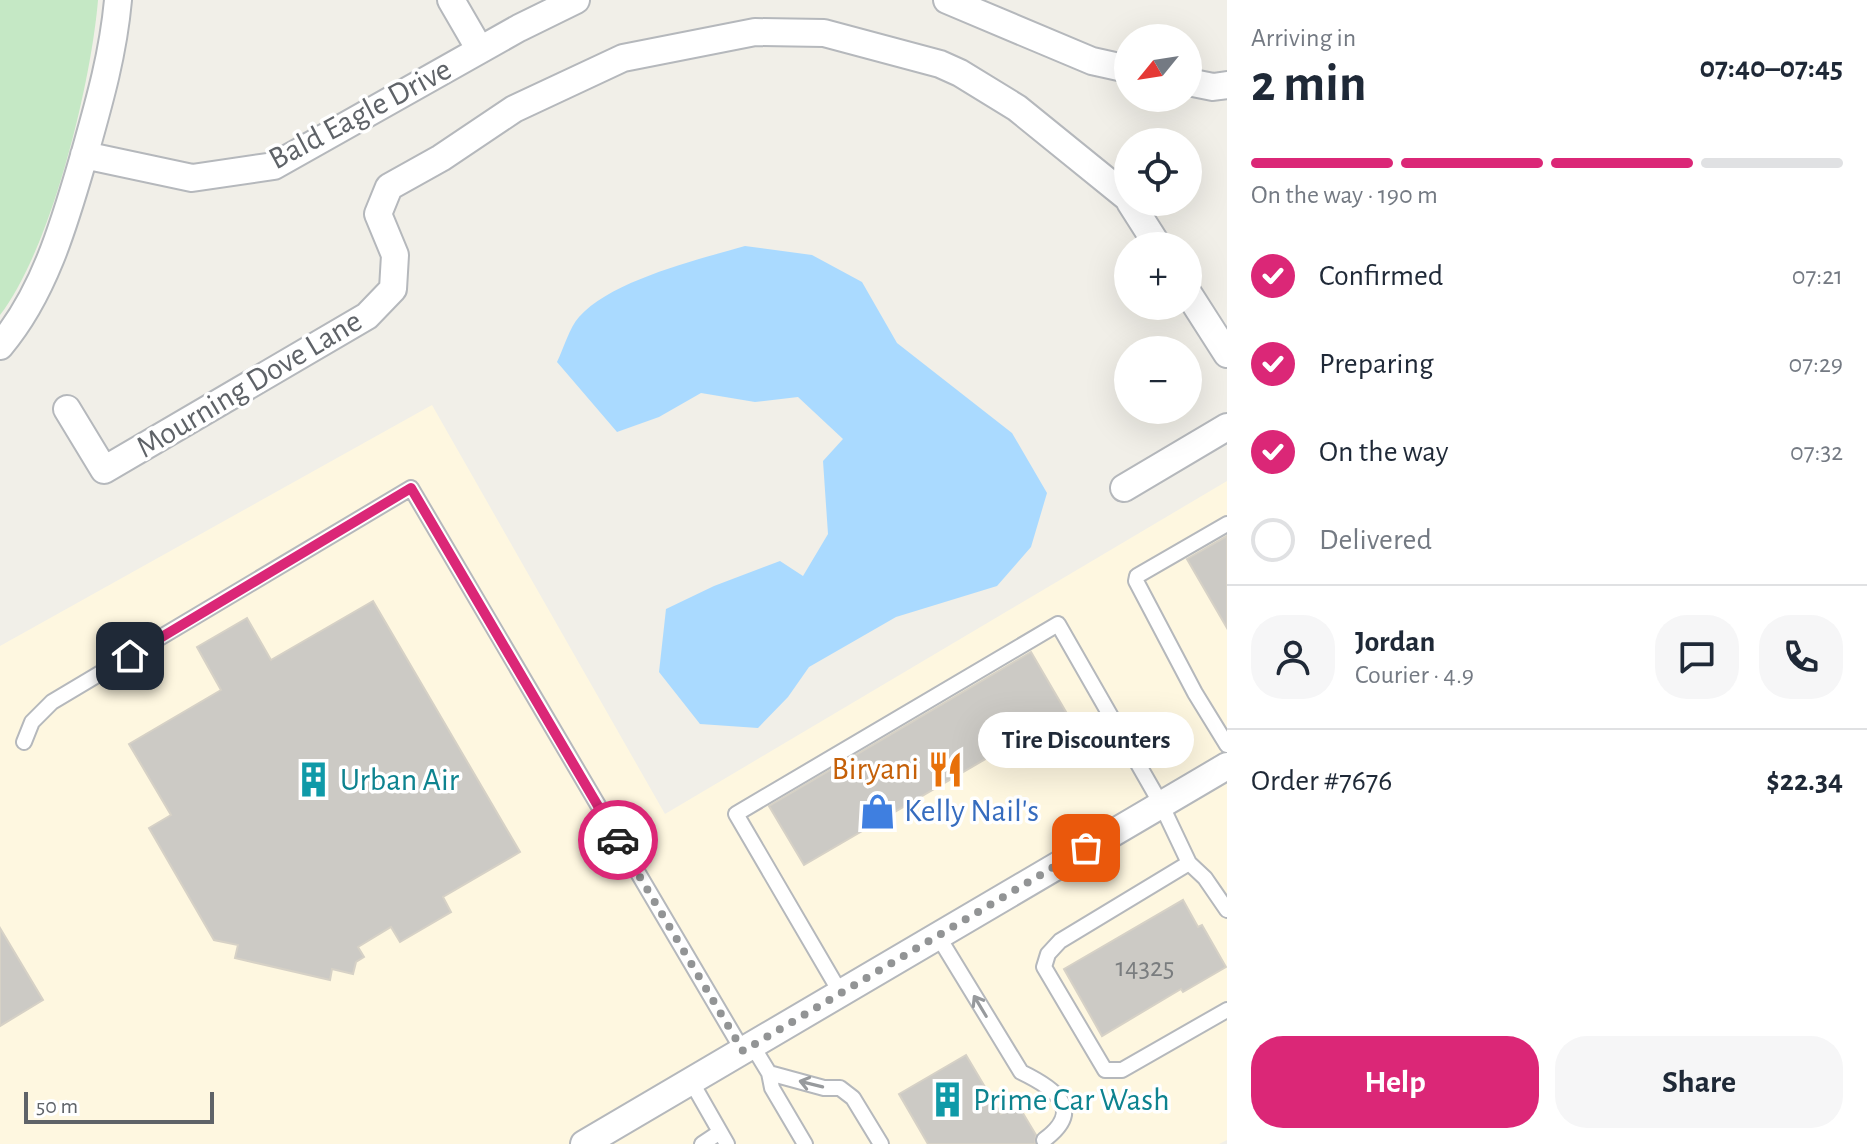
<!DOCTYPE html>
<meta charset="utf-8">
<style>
:root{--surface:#fff;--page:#f6f6f7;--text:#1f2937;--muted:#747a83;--line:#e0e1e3;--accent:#db2777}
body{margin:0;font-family:"Alegreya Sans",sans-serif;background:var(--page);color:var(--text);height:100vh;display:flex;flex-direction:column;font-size:30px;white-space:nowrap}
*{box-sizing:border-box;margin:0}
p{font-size:26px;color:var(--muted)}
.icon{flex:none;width:44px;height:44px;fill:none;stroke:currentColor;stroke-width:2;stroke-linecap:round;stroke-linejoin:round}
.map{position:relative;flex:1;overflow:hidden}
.panel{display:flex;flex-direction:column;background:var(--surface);width:640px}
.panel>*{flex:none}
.needle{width:52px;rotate:240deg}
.tools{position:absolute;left:1114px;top:24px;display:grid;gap:16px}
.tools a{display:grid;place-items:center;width:88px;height:88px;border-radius:50%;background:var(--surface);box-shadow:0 8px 32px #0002;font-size:40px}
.scale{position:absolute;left:24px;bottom:20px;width:190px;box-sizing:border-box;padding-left:8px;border:4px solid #5f6368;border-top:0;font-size:22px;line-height:28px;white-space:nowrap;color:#5f6368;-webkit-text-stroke:6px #fff;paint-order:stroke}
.pin{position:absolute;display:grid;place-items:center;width:68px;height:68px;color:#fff;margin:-34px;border-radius:16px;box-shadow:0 4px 12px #0006}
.courier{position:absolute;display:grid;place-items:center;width:80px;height:80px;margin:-40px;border:6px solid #db2777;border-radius:50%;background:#fff;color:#222;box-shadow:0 2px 10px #0007}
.bubble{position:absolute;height:56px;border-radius:28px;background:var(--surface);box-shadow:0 8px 32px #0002;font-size:26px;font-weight:600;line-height:56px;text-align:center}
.headline em{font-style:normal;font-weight:600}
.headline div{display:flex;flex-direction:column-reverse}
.headline{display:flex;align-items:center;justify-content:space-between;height:136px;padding:0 24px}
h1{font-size:52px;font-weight:600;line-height:60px}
.bar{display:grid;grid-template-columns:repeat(4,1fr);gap:12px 8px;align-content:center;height:96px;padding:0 24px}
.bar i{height:10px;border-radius:6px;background:var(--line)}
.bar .current{background:var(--accent)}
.bar p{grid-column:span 4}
.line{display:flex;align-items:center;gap:20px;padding:0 24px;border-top:2px solid var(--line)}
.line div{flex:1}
.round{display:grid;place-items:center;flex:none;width:84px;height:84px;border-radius:32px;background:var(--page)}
ol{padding:0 24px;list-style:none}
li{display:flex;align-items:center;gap:24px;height:88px}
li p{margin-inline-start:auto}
li .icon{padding:8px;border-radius:50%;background:var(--accent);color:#fff;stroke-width:4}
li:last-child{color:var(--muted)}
li i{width:44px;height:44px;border:4px solid var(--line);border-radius:50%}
.action{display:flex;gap:16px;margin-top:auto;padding:16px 24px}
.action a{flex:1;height:92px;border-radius:32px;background:var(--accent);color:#fff;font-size:32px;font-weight:600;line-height:92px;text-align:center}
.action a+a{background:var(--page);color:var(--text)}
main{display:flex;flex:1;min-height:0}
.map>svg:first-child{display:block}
.commercial{fill:#fef7e0}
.green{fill:#c5e8c5}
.water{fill:#aadaff}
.building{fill:#cccac5;stroke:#d6d1c6;stroke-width:2}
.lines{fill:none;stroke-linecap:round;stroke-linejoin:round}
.lane-casing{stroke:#b5b8bc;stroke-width:18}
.street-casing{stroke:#b5b8bc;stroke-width:30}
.lane{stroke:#fff;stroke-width:14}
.street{stroke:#fff;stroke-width:26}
.oneway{stroke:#979a9d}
.done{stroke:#929495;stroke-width:8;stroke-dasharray:0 14.4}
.route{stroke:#db2777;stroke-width:10}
.labels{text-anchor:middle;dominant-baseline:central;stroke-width:7;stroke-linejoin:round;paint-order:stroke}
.number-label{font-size:28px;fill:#7a7d7f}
.street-label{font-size:32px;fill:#5f6368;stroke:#fff}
.food-label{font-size:32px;fill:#c56008;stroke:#fff;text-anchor:end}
.culture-label{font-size:32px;fill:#0d838f;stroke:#fff;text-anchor:start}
.shop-label{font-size:32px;fill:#366cbe;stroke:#fff;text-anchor:start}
</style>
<main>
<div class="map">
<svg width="1227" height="1144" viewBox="0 0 1227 1144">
<rect width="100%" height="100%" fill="#f1efe8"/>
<path class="commercial" d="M432,405L665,814L1227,481V1140L1219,1144H0V646Z"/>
<path class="green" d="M0,0H98C91,84 51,249 0,315Z"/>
<path class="water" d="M745,246L812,255L862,282L897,343L1012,433L1047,493L1031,547L997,586L896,617L809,667L788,697L758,728L700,724L659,672L666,609L714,586L780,561L803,576L828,534L823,461L843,439L798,397L755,402L701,393L659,417L617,432L557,362C564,348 569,328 579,317C612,280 697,260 745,246Z"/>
<path class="building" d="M1227,536V628L1187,559Z
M373,601L520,852L443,897L451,912L400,942L391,927L358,947L364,957L356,962L353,974L332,969L330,980L235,958L238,945L214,940L149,828L171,815L129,744L221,690L197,647L247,618L271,660Z
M1031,652L1066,712L804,865L769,806Z
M1183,900L1198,927L1202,925L1226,967L1183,992L1181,989L1102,1036L1064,969Z
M0,928L43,1000L0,1026Z
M966,1055L1001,1114L1018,1105L1036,1135L1035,1144H928L899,1094Z"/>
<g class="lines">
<defs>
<path id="lane" d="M1227,524L1137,576L1136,581L1195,693L1227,745
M24,742L32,722L52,702L411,488L743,1051
M1189,863L1060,941L1048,954L1044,967L1105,1070H1122L1227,1010
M938,936L1021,1072C1054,1088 1086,1109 1044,1140
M840,992L736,814L1058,624L1161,804L1189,863L1205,878L1227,910
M752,1045L769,1073L772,1088L805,1144
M769,1073L824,1088H840L853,1098L881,1144
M691,1081L727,1144
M702,1144L720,1132"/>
<path id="street" d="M451,0L480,50
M947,0L1092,61L1128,69
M1188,82L1213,87L1227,85
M84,155L192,178L274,166L519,28L576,0
M1130,202L1158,246
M1188,293L1227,354
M0,346C45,293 65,221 84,156C99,103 113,55 118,0
M67,409L104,470L367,316L393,289L395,255L378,214L389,187L441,158L514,109L623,58L755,32L824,33L940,64L960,73L1017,108L1128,198
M1124,488L1227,427
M584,1144L1227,766"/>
</defs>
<use href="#lane" class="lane-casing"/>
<use href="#street" class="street-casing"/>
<use href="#lane" class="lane"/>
<use href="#street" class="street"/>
</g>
<defs><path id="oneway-shaft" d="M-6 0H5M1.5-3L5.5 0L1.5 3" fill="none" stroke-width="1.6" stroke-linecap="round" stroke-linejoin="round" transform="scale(2)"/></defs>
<g class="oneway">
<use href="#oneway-shaft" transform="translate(980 1006) rotate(-121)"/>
<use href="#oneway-shaft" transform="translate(811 1084) rotate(-166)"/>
</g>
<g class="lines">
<path class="done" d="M618,840L743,1051L1086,848"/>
<path class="route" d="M130,656L411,488L618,840"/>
</g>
<defs>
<symbol id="restaurant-bare" viewBox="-9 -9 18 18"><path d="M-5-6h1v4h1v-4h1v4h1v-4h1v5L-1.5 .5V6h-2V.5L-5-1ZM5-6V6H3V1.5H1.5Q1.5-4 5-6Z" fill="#e8710a" stroke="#fff" stroke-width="2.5" paint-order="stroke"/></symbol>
<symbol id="building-bare" viewBox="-9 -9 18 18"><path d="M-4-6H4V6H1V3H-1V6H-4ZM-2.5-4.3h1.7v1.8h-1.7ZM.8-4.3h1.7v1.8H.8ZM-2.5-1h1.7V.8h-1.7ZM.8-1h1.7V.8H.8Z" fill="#0f9aa8" stroke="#fff" stroke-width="2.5" paint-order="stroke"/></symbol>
<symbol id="shop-bare" viewBox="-9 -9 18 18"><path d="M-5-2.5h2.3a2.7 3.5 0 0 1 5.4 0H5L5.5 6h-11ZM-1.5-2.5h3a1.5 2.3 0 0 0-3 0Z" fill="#3f7fe0" stroke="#fff" stroke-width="2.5" paint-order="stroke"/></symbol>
</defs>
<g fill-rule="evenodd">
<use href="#restaurant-bare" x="920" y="744" width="51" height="51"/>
<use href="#building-bare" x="288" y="754" width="51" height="51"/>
<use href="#shop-bare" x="852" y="786" width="51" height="51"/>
<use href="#building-bare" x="922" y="1074" width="51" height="51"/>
</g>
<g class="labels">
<g class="number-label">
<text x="1145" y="968">14325</text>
</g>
<g class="street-label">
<text transform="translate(360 114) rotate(-28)">Bald Eagle Drive</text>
<text transform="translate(249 384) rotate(-31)">Mourning Dove Lane</text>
</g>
<g class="food-label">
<text x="919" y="769">Biryani</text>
</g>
<g class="culture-label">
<text x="340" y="780">Urban Air</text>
<text x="973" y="1100">Prime Car Wash</text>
</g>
<g class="shop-label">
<text x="904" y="811">Kelly Nail's</text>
</g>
</g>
</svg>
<div class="tools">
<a><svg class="needle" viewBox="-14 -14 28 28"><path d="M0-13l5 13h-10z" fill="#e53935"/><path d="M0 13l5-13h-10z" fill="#747a83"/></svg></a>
<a><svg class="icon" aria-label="locate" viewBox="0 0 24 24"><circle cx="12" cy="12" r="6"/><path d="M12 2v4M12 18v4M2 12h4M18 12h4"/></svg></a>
<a>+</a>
<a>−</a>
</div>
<div class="scale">50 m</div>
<div class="pin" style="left:1086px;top:848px;background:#ea580c"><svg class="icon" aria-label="bag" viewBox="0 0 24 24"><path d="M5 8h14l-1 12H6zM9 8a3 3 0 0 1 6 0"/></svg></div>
<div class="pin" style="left:130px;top:656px;background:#1f2937"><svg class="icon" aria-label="home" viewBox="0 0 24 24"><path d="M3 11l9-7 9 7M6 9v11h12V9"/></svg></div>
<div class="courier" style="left:618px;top:840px"><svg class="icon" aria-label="car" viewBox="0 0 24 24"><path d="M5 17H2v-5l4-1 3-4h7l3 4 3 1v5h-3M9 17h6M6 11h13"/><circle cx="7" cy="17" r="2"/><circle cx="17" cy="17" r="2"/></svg></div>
<div class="bubble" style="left:978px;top:712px;width:216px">Tire Discounters</div>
</div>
<section class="panel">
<div class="headline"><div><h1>2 min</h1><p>Arriving in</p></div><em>07:40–07:45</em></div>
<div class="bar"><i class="current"></i><i class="current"></i><i class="current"></i><i></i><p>On the way · 190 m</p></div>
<ol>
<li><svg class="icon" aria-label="check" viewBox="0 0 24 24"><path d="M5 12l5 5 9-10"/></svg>Confirmed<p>07:21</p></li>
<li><svg class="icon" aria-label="check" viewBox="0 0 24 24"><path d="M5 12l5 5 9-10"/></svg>Preparing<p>07:29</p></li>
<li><svg class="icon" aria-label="check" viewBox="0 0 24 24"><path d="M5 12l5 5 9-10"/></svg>On the way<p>07:32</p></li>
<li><i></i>Delivered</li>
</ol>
<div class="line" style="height:144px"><a class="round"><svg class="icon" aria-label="person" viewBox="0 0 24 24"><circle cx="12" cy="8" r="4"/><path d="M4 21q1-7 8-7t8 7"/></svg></a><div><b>Jordan</b><p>Courier · 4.9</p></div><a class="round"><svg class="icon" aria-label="chat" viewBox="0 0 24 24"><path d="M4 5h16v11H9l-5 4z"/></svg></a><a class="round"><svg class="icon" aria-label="phone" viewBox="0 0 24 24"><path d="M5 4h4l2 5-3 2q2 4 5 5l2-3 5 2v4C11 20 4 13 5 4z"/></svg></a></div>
<div class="line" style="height:104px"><div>Order #7676</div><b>$22.34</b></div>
<div class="action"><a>Help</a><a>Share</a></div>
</section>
</main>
